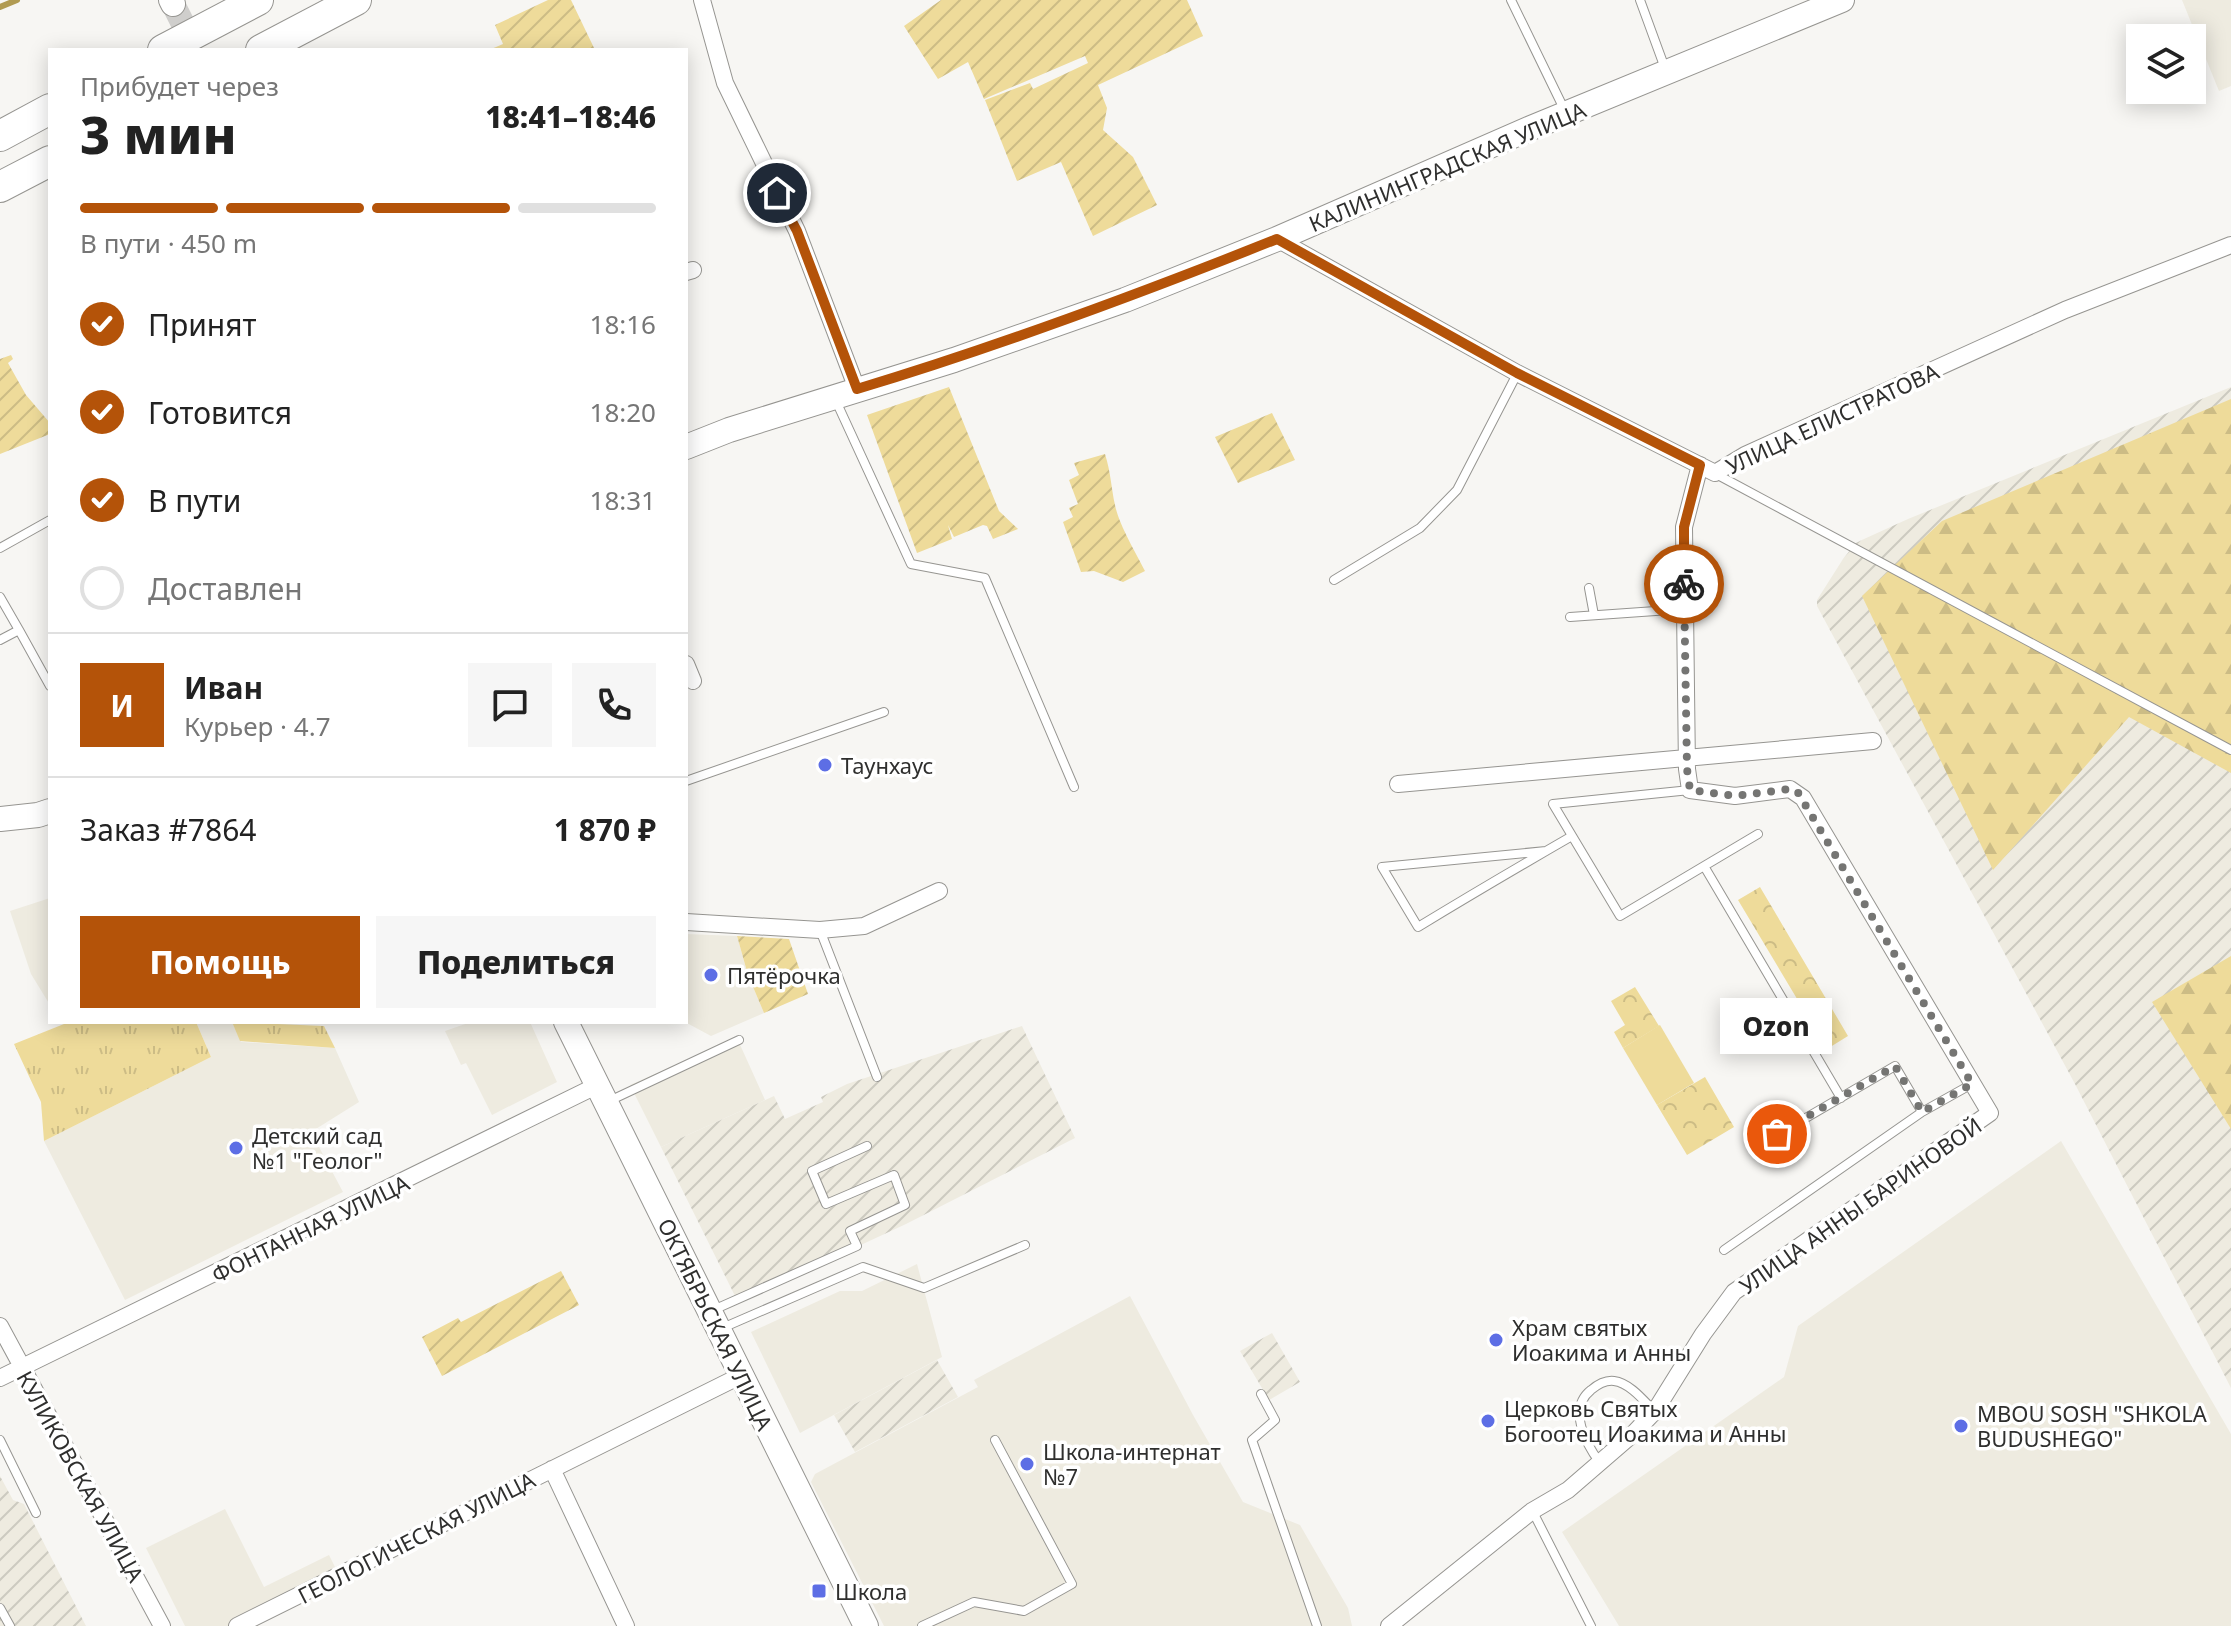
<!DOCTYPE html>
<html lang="ru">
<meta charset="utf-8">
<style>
:root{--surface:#fff;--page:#f6f6f6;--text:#222;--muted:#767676;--line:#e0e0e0;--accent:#b45309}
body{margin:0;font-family:"Noto Sans",sans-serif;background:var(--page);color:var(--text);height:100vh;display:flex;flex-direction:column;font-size:30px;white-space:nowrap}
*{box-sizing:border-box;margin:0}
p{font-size:26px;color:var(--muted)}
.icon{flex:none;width:44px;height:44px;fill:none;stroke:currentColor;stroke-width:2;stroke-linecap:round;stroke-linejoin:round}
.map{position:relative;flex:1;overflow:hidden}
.details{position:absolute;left:48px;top:48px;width:640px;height:976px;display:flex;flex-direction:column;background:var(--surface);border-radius:0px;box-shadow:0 4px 20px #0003}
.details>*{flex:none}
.tools{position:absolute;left:2126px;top:24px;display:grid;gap:16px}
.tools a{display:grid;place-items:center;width:80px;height:80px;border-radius:0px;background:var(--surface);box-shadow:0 4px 20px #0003;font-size:40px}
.pin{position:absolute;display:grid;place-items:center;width:68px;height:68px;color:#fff;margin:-34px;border:4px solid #fff;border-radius:50%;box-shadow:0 2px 8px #0007}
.courier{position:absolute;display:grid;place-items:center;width:80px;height:80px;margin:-40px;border:6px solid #b45309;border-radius:50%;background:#fff;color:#222;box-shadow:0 2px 10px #0007}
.bubble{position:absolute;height:56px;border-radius:0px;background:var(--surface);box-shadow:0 4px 20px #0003;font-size:26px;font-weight:800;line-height:56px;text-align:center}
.overview em{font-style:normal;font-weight:800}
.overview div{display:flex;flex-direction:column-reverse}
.overview{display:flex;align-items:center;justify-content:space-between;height:136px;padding:0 32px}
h1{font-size:52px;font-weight:800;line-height:60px}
.bar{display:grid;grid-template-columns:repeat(4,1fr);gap:12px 8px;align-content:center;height:96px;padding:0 32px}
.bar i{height:10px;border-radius:6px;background:var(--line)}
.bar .selected{background:var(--accent)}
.bar p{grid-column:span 4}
.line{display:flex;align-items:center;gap:20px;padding:0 32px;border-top:2px solid var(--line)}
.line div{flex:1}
.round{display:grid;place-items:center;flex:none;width:84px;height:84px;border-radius:0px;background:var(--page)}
ol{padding:0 32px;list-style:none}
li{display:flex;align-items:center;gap:24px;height:88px}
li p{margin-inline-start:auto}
li .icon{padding:8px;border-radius:50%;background:var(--accent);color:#fff;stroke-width:4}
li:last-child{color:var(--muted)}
li i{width:44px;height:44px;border:4px solid var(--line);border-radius:50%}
.cta{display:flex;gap:16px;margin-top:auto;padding:16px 32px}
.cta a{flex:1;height:92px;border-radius:0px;background:var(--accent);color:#fff;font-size:32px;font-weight:800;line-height:92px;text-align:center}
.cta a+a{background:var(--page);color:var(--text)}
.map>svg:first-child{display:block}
.built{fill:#eeebe0}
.industrial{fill:url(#industrial-furrows)}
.grass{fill:url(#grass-tufts)}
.forest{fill:url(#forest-firs)}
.park{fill:url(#park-crowns)}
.garden{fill:url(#garden-furrows)}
.pitch{fill:#eedb9a}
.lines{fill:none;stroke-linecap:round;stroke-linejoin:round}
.stream{stroke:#b19b52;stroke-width:6}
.secondary-tunnel{stroke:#cfcecc;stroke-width:24;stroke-dasharray:24 12;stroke-linecap:butt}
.lane-casing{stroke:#969591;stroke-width:10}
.street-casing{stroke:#969591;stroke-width:18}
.secondary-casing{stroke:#969591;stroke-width:26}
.highway-casing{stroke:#969591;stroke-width:32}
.lane{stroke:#fff;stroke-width:8}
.street{stroke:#fff;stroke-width:16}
.secondary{stroke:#fff;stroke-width:24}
.highway{stroke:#fff;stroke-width:30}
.done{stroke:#757573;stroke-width:8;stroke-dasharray:0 14.4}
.route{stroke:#b45309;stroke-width:10}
.poi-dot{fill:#5d6ee5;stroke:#fff;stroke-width:3}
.labels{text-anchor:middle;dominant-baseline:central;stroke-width:7;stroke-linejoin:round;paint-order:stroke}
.street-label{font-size:22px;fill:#2f2f2e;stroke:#fff}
.poi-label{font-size:22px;fill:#2f2f2e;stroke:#fff;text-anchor:start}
</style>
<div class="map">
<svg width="2231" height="1626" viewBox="0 0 2231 1626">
<defs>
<pattern id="industrial-furrows" width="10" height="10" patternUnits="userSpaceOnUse" patternTransform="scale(2)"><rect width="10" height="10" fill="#eeebe0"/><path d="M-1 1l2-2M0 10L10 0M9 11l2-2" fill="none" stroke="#cccac0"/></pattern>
<pattern id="grass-tufts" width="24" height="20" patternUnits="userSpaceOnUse" patternTransform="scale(2)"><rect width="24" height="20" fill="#eedb9a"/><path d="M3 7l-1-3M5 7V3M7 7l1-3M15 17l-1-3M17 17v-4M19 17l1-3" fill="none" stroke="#ccbc85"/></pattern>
<pattern id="forest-firs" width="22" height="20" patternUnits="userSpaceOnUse" patternTransform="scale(2)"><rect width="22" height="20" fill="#eedb9a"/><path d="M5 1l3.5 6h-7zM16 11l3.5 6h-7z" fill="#ccbc85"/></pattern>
<pattern id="park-crowns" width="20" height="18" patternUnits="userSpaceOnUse" patternTransform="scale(2)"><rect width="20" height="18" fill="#eedb9a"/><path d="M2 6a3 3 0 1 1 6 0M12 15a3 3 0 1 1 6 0" fill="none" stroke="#ccbc85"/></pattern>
<pattern id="garden-furrows" width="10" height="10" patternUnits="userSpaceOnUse" patternTransform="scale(2)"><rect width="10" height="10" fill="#eedb9a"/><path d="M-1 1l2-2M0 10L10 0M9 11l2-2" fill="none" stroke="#ccbc85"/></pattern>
</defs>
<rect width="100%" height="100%" fill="#f7f6f3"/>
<path class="built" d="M2182,0H2231V86L2219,91Z
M50,898V1005L31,974L10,911Z
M686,934L737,936L748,975L764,1013L711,1036L685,1022Z
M196,1022H232L241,1042L335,1048L359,1102L311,1132L343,1192L125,1300L44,1141L211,1057Z
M471,1022H530L557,1082L492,1115L466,1063L461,1065L445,1031Z
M737,1038L765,1100L661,1147L630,1085Z
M2061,1141L2231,1434V1626H1619L1562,1532L1784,1377L1798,1326Z
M917,1264L942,1357L800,1433L751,1332L840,1291H862Z
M1130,1296L1193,1415L1243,1502L1300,1525L1348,1608L1352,1626H884L811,1482L815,1474L978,1387L974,1380Z
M225,1509L264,1587L329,1555L338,1573L229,1626H185L146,1548Z"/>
<path class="industrial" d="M2231,387V1388L2075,1084L1817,606V600L1843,559L1856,543L1864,539L1908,519Z
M1022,1026L1075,1138L906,1224L738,1302L661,1147L774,1096L785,1119L823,1102L821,1097L847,1084Z
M1272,1333L1300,1382L1269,1400L1240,1351Z
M937,1360L958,1397L855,1452L834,1415Z
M0,1476L13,1500L24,1504L86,1626H0Z"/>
<path class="grass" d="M69,1022H196L211,1057L44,1141L41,1102L14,1044Z
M232,1022L324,1026L335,1048L240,1041Z"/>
<path class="forest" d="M2231,399V773L2129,717L1993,870L1862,596L1942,521Z
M2231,956V1129L2152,1002Z"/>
<path class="park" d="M1760,887L1848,1036L1827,1049L1738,900Z
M1635,987L1659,1026L1623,1048L1614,1032L1625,1025L1611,1001Z
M1705,1077L1734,1127L1687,1155L1657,1105Z"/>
<path class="garden" d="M548,0H571L595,50H489L503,44L495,25Z
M941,0H1187L1203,36L1098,85L1107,108L1103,130L1133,157L1157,205L1093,236L1061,162L1017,181L985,100L1030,83L1033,89L1088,63L1085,56L984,99L968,62L938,79L904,26Z
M11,355L13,359L8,363L26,395L50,423V434L0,454V359Z
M949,387L999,511L1018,529L993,539L987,526L983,525L954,537L948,525L952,539L917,553L867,415Z
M1272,413L1295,460L1238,483L1215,437Z
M1105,454C1111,473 1111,487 1115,505C1119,525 1136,553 1145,571L1123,582L1094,571L1081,572L1063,522L1073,517L1069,508L1078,504L1069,480L1079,475L1074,463Z
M737,936L789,939L808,994L764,1013L748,975Z
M561,1271L579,1305L442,1376L422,1337L458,1318L461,1322Z"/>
<path class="pitch" d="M1660,1025L1694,1083L1657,1105L1623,1048Z"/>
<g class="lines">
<path class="stream" d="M0,7L17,0"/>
<path class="secondary-tunnel" d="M173,4L196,50"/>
<defs>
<path id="lane" d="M1511,0L1565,111
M1640,0L1666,71
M836,401L911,564L985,578L1074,787
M1716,474L2231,750
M0,548L50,520
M1334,580L1420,528L1457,490L1517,374
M1589,588L1594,615
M0,597L19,630L0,640
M1570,617L1684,609
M19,630L50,686
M686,781L884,712
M1690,790L1553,804L1620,916L1758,834
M1546,851L1382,867L1418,927C1469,896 1520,866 1572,836
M1704,866L1841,1098
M820,930L877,1077
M607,1102L739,1040
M1756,1147L1895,1066L1922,1112
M1724,1250L1922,1112L1972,1084
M711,1311L857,1246L850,1231L905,1205L894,1175L826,1204L812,1171L867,1146
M720,1329L863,1267L924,1288L1025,1245
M1261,1394L1275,1420L1252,1440L1317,1626
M0,1440L36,1513
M1600,1463C1586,1444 1567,1409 1591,1390C1597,1385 1606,1380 1614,1381C1630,1383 1644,1401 1654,1411
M1533,1512L1591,1626
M0,1608L10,1626
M922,1626L974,1602L1024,1611L1072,1584L995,1440"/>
<path id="street" d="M702,0L725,83L797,231L857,389
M1277,239L1517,373L1715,473L1745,455L2065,310L2231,245
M686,272L693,270
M686,664L693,681
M1398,784L1873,741
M686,922L820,930L864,926L939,891
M0,1326L162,1626
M0,1378L598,1085
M552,1469L626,1626
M237,1626L742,1375
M1389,1626L1532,1511L1568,1490L1634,1433L1655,1411L1703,1334L1734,1292L1990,1113L1803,798L1790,789L1735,796L1690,790L1687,769L1684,527L1700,465"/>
<path id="secondary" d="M171,0L173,4
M686,447L729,430L954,360L1125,300L1277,239L1531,128L1842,0
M0,819L38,815L50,811
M566,1022L866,1626"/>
<path id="highway" d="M163,50L258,0
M261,50L356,0
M0,136L50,109
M0,187L50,161"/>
</defs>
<use href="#lane" class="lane-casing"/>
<use href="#street" class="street-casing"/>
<use href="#secondary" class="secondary-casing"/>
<use href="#highway" class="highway-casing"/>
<use href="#lane" class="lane"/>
<use href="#street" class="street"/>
<use href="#secondary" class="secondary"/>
<use href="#highway" class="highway"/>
</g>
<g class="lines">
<path class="done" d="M1684,584L1687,769L1690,790L1735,796L1790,789L1797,791L1972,1084L1922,1112L1895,1066L1777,1134"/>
<path class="route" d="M777,193L797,231L857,389C1000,346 1139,294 1277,239L1517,373L1700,465L1684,527V584"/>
</g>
<g class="poi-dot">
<circle cx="825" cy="765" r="8"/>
<circle cx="711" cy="975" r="8"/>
<circle cx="236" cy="1148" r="8"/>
<circle cx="1496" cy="1340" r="8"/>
<circle cx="1488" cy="1421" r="8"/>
<circle cx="1961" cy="1426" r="8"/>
<circle cx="1027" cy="1464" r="8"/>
<rect x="811" y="1583" width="16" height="16" rx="4"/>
</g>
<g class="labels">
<g class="street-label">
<text transform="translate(1447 166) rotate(-23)">КАЛИНИНГРАДСКАЯ УЛИЦА</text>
<text transform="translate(1832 418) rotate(-25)">УЛИЦА ЕЛИСТРАТОВА</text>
<text transform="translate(1860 1205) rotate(-35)">УЛИЦА АННЫ БАРИНОВОЙ</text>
<text transform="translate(310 1228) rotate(-26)">ФОНТАННАЯ УЛИЦА</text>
<text transform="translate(716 1324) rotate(64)">ОКТЯБРЬСКАЯ УЛИЦА</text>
<text transform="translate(81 1476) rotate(61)">КУЛИКОВСКАЯ УЛИЦА</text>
<text transform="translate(416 1537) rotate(-27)">ГЕОЛОГИЧЕСКАЯ УЛИЦА</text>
</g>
<g class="poi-label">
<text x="841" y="765">Таунхаус</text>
<text x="727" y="975">Пятёрочка</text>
<text x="252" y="1135">Детский сад<tspan x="252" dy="25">№1 "Геолог"</tspan></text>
<text x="1512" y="1327">Храм святых<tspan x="1512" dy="25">Иоакима и Анны</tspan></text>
<text x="1504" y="1408">Церковь Святых<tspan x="1504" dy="25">Богоотец Иоакима и Анны</tspan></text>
<text x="1977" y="1413">MBOU SOSH "SHKOLA<tspan x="1977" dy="25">BUDUSHEGO"</tspan></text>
<text x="1043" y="1451">Школа-интернат<tspan x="1043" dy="25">№7</tspan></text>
<text x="835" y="1591">Школа</text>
</g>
</g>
</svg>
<div class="tools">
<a><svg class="icon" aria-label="layers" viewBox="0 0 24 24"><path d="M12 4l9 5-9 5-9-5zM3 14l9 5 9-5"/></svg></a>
</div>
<div class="pin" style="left:1777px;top:1134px;background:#ea580c"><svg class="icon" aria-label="bag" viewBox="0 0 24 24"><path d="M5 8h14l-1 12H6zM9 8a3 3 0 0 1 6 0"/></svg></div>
<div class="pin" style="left:777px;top:193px;background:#1f2937"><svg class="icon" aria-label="home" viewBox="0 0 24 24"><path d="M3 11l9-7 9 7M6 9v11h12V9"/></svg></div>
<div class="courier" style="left:1684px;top:584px"><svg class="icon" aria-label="bike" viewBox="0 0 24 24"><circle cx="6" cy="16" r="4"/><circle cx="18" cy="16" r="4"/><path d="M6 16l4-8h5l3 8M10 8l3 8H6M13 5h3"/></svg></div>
<div class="bubble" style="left:1720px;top:998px;width:112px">Ozon</div>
<section class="details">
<div class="overview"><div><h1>3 мин</h1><p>Прибудет через</p></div><em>18:41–18:46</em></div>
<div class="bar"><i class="selected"></i><i class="selected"></i><i class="selected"></i><i></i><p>В пути · 450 m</p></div>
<ol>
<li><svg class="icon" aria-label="check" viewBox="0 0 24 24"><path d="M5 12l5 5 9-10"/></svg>Принят<p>18:16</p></li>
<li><svg class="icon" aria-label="check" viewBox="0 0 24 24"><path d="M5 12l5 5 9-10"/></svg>Готовится<p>18:20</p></li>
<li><svg class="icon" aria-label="check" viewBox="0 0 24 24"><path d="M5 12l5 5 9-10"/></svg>В пути<p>18:31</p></li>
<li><i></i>Доставлен</li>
</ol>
<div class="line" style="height:144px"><b class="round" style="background:var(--accent);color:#fff">И</b><div><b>Иван</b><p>Курьер · 4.7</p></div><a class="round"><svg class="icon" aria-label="chat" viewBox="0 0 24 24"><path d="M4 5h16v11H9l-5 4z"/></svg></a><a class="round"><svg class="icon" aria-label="phone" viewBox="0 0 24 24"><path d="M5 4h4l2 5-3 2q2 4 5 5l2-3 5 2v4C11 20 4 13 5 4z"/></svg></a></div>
<div class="line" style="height:104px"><div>Заказ #7864</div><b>1 870 ₽</b></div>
<div class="cta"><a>Помощь</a><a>Поделиться</a></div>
</section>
</div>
